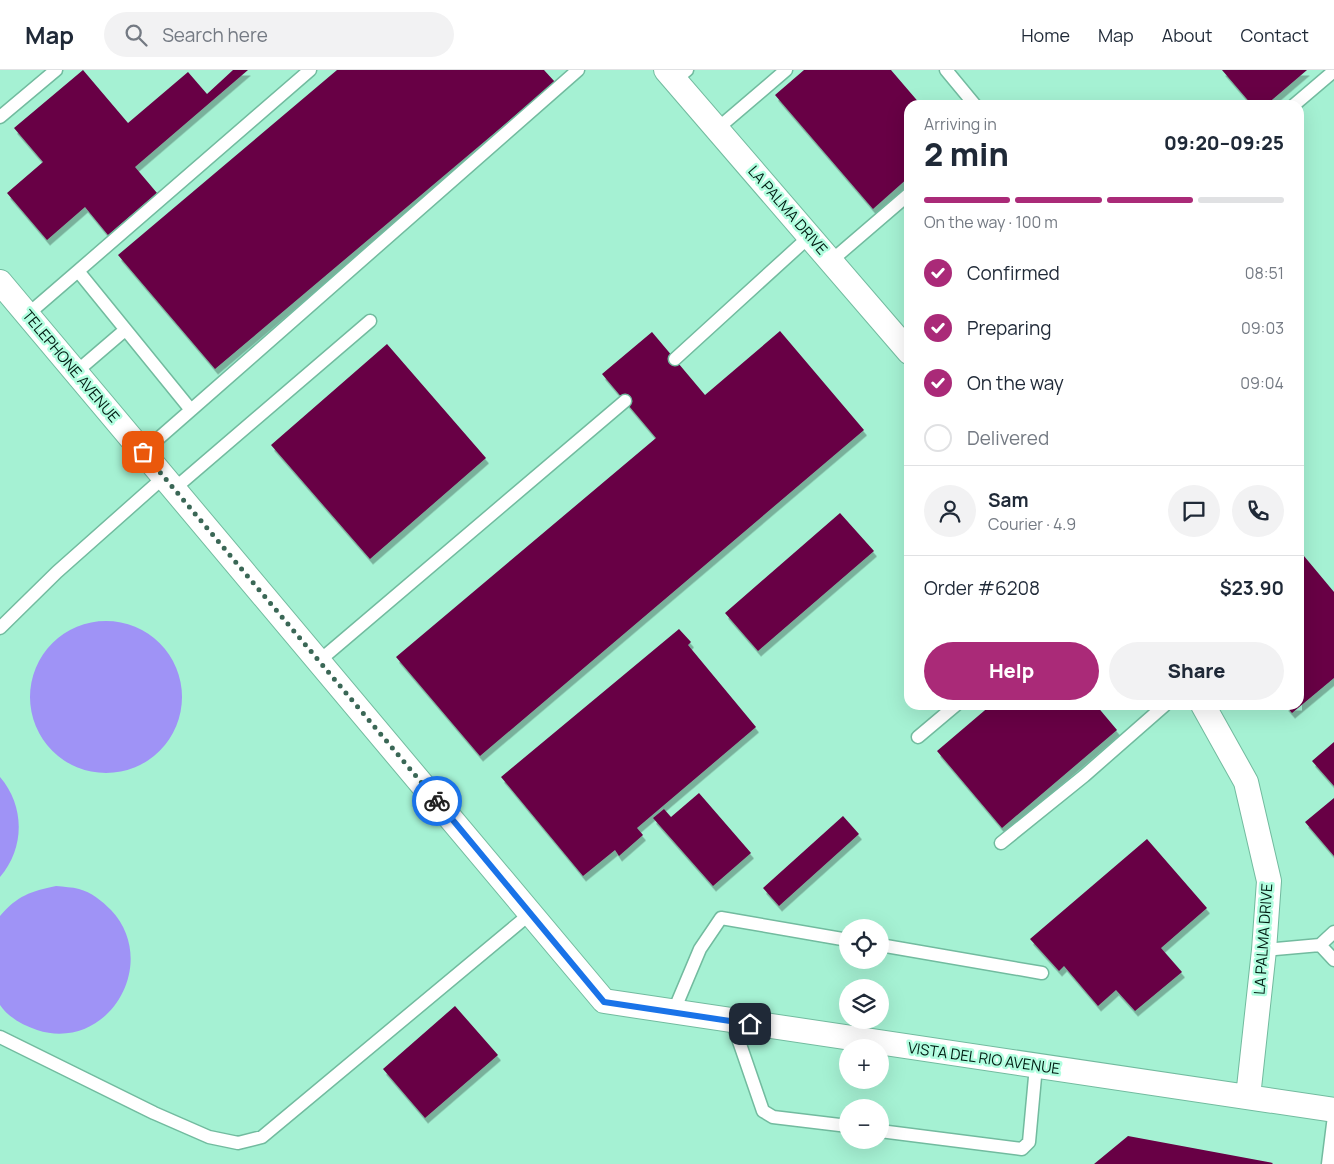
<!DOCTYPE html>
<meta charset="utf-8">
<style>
:root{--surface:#fff;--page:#f2f2f3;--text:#1f2937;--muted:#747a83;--line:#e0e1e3;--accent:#aa2a78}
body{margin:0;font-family:Manrope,sans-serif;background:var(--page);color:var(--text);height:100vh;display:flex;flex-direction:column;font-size:19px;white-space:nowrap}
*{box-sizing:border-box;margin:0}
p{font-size:16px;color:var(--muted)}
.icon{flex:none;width:28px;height:28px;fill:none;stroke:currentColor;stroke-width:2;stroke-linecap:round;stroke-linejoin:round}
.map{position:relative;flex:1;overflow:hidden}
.details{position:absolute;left:904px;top:30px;width:400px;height:610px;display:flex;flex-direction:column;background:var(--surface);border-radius:15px;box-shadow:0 5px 20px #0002}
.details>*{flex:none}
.fabs{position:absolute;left:839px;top:849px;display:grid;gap:10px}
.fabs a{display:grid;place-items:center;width:50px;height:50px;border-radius:50%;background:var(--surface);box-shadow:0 5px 20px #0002;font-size:25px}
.pin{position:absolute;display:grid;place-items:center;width:42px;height:42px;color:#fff;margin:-21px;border-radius:10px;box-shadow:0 2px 8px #0006}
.courier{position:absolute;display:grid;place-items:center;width:50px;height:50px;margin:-25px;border:4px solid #1a73e8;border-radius:50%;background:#fff;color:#222;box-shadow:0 1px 6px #0007}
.overview em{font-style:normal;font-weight:800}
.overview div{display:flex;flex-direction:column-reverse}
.overview{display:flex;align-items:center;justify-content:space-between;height:85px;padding:0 20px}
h1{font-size:32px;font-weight:800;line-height:38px}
.bar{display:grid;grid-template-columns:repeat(4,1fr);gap:8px 5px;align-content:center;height:60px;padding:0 20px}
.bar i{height:6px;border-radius:4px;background:var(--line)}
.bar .on{background:var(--accent)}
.bar p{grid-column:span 4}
.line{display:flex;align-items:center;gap:12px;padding:0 20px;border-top:1px solid var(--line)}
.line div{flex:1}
.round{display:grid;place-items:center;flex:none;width:52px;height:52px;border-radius:26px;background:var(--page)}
ol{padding:0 20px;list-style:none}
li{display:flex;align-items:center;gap:15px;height:55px}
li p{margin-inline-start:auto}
li .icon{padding:5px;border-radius:50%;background:var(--accent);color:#fff;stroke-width:4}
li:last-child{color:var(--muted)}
li i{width:28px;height:28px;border:2px solid var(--line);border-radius:50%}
.button{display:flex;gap:10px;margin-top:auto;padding:10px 20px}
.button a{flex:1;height:58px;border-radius:30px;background:var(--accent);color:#fff;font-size:20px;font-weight:800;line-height:58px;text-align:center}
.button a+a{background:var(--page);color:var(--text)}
header{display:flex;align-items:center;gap:30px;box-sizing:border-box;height:70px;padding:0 25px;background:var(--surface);border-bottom:1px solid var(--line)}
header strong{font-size:24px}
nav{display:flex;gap:28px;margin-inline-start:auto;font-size:18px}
.search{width:350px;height:45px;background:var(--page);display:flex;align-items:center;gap:12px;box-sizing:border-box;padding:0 18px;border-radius:28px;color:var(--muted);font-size:19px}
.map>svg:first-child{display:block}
.water{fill:#9f93f6}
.building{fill:#670145;filter:url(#shadow)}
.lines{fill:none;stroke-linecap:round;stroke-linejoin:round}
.service-casing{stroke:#72bb9f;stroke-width:15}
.minor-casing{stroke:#72bb9f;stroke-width:26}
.service{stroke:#fff;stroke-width:12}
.minor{stroke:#fff;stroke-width:24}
.done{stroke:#3a6756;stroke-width:5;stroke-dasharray:0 9}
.route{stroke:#1a73e8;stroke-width:6}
.labels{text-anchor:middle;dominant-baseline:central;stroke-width:5;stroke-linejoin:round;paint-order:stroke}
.street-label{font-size:15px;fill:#001c12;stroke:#b2fee0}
</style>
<header>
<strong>Map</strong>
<div class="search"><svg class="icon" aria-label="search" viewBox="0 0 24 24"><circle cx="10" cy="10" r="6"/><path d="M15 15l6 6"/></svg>Search here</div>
<nav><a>Home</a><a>Map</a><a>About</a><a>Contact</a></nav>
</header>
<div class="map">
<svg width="1334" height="1094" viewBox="0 0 1334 1094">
<defs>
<filter id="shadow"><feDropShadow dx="3" dy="5.5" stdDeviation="0" flood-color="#0004"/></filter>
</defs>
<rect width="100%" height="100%" fill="#a5f1d3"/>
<path class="water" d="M30 627a76 76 0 1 1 152 0a76 76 0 1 1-152 0Z
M0,707C25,736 25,778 0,807Z
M56,816C64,817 72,817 79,819C91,822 102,831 111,840C161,893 108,983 37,960C23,955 9,948 0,935V846C17,826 31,821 56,816Z"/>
<path class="building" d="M83,0L128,53L188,2L207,24L233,0H248L135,97L157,123L108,165L85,137L47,170L7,123L43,92L14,58Z
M337,0H544L555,12L215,299L118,185Z
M804,0H891L921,35H909V107L873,139L775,25Z
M1222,0H1307L1266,35H1252Z
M780,261L864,360L480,686L396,587L656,368L602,304L652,262L705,325Z
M387,274L486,388L370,489L271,375Z
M840,443L874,481L758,581L725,543Z
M1299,480L1334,522V608L1292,643L1285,635H1299Z
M679,559L691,572L688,575L756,657L637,758L643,765L619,786L615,780L583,806L501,707Z
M991,635H1096L1117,660L1002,758L937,681Z
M1334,672V716L1312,691Z
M699,723L751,783L713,816L653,748L664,739L671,747Z
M1334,728V786L1305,752Z
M843,746L859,764L779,836L763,818Z
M1147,769L1207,838L1161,878L1182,902L1135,941L1116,920L1098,936L1064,896L1059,901L1030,869Z
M455,936L498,985L425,1048L383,999Z
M1128,1066L1273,1093L1272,1094H1094Z"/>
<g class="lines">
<defs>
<path id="service" d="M946,0L975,35
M675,10L687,0
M1294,35L1334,1
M0,47L56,0
M717,59L786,0
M831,191L909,124
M78,201L310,0
M27,245L78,201L191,340L143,382
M675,289L810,166
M76,302L125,260
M191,340L578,0
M174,419L370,251
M0,558L57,502L164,407
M319,591L625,331
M918,667L956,635
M1001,773L1084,706L1165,635
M880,875L1042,903
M1320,875L1334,890
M1264,880L1320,875L1334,862
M673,943L700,879L721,848L848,870
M732,951L763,1041L773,1047L848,1056
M0,967L154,1043L209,1067L238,1073L262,1067L531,843
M880,1061L1022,1079L1029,1072L1036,996
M1328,1094L1334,1046"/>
<path id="minor" d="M666,0L909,282
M0,212L604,931L1334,1040
M1203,635L1246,712L1269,811L1264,880L1248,1027"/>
</defs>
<use href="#service" class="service-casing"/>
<use href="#minor" class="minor-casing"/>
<use href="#service" class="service"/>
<use href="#minor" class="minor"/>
</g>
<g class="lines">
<path class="done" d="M143,382L437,731"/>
<path class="route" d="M437,731L604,932L750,954"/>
</g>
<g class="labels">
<g class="street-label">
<text transform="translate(788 140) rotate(49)">LA PALMA DRIVE</text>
<text transform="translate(71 296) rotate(50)">TELEPHONE AVENUE</text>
<text transform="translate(1263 869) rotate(-86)">LA PALMA DRIVE</text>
<text transform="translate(984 988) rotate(8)">VISTA DEL RIO AVENUE</text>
</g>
</g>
</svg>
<div class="fabs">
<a><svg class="icon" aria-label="locate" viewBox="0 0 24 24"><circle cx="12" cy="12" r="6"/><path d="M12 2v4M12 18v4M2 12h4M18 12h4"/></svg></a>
<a><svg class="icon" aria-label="layers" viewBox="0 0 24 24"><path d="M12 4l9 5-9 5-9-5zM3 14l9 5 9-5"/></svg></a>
<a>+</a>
<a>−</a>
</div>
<div class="pin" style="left:143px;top:382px;background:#ea580c"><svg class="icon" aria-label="bag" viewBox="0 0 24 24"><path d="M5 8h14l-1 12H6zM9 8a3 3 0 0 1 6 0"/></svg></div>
<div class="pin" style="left:750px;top:954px;background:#1f2937"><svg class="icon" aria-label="home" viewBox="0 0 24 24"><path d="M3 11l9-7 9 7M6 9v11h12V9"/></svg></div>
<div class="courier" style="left:437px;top:731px"><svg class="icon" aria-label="bike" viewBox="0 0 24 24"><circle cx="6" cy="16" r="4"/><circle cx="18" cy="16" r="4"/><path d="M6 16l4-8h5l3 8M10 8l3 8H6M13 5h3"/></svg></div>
<section class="details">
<div class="overview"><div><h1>2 min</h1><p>Arriving in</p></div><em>09:20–09:25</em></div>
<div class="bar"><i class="on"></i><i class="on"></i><i class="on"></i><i></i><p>On the way · 100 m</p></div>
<ol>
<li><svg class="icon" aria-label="check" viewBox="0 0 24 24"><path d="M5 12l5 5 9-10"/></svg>Confirmed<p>08:51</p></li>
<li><svg class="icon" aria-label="check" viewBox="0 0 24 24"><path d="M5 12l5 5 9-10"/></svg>Preparing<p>09:03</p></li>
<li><svg class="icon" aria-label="check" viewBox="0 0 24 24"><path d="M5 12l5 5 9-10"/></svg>On the way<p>09:04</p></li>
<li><i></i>Delivered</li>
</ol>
<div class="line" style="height:90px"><a class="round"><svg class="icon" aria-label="person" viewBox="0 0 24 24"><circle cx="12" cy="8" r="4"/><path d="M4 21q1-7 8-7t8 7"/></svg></a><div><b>Sam</b><p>Courier · 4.9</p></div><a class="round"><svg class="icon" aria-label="chat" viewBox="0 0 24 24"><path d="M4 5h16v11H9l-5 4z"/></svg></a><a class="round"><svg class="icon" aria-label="phone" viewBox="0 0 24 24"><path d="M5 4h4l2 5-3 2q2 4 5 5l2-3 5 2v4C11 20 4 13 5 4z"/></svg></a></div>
<div class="line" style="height:65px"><div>Order #6208</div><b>$23.90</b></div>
<div class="button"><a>Help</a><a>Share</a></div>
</section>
</div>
